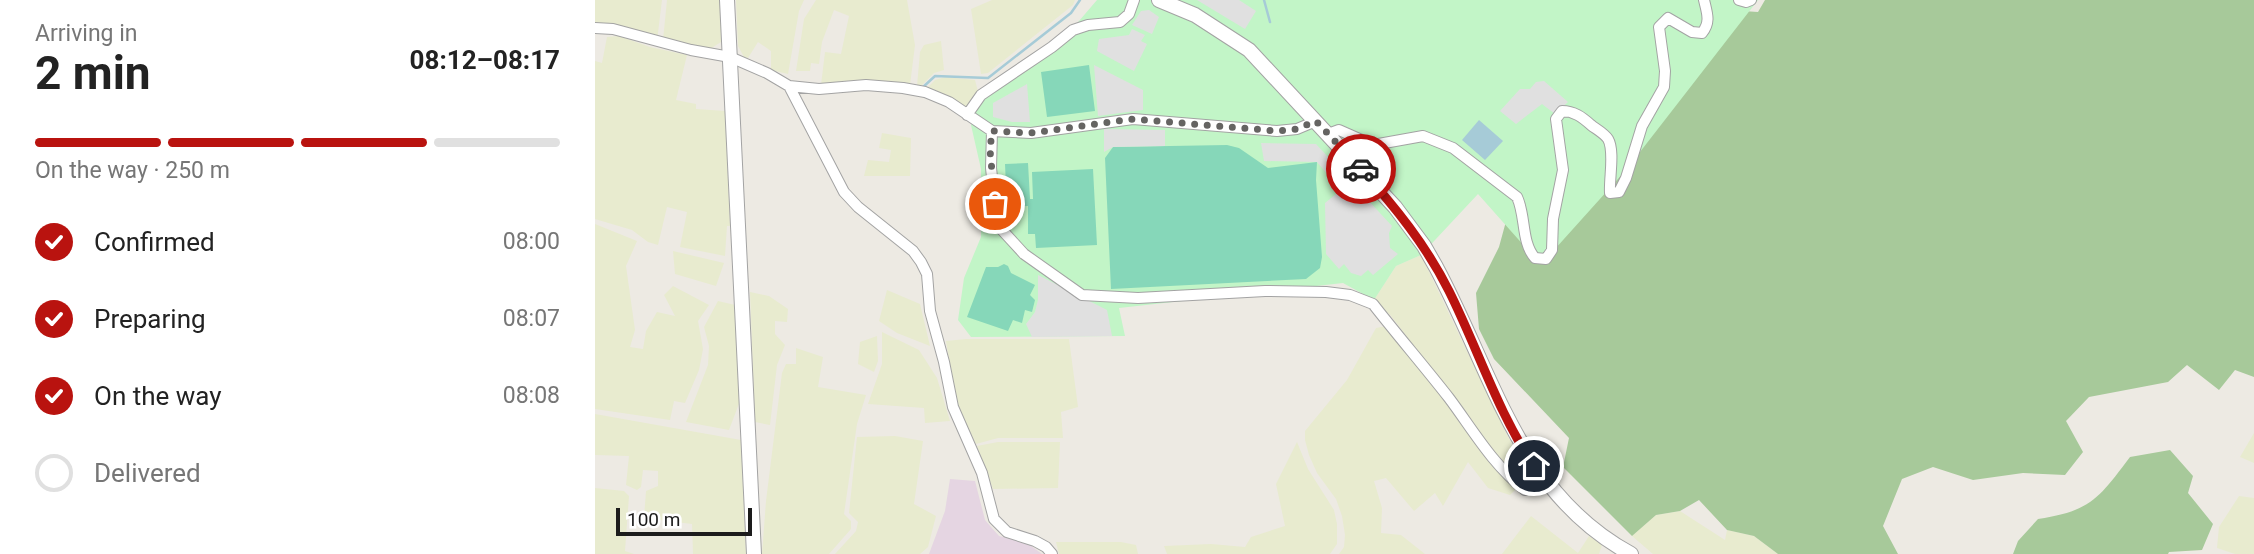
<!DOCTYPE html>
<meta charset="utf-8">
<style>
:root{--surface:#fff;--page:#f6f6f6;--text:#222;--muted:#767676;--line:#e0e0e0;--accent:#b9130f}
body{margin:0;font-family:Roboto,sans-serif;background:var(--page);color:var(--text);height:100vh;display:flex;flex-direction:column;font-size:26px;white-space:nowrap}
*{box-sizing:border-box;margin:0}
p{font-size:23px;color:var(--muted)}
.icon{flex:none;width:38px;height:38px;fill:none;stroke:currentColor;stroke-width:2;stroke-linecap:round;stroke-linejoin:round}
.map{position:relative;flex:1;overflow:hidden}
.details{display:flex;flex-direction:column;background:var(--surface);width:595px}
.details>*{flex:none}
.scale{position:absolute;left:21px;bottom:18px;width:136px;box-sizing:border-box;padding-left:7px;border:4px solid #1c1c1c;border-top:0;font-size:19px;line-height:24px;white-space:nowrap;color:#1c1c1c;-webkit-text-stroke:5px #fff;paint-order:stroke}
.pin{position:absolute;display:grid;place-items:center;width:60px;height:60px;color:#fff;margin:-30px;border:4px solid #fff;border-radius:50%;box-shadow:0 2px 7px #0007}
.courier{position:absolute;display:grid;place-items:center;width:70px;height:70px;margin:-35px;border:5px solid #b9130f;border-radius:50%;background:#fff;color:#222;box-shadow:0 2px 9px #0007}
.head em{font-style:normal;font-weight:700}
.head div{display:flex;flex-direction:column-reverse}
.head{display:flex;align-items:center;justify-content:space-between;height:119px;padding:0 35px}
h1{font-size:46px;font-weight:700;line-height:52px}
.bar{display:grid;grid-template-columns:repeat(4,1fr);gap:10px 7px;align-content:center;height:84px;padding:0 35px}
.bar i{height:9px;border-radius:5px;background:var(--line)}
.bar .on{background:var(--accent)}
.bar p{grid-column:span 4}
ol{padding:0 35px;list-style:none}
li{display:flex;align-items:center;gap:21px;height:77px}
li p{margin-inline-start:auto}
li .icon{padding:7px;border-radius:50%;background:var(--accent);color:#fff;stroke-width:4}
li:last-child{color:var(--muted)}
li i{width:38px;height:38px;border:4px solid var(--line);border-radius:50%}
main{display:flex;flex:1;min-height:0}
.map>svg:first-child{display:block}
.industrial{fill:#e5d5e2}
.farmland{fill:#e8ebcf}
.forest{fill:#a7c99a}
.park{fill:#c2f5c7}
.pitch{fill:#86d7b9}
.parking{fill:#e0e0e0}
.water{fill:#a6cbd7}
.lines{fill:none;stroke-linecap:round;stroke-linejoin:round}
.stream{stroke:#a6cbd7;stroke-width:2.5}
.minor-casing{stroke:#a3a3a3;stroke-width:12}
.tertiary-casing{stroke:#a3a3a3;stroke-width:16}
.minor{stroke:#fff;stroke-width:10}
.tertiary{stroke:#fff;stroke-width:14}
.done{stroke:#656462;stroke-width:7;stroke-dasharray:0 12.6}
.route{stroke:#b9130f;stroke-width:9}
</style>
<main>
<section class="details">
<div class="head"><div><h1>2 min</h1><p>Arriving in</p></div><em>08:12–08:17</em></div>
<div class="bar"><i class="on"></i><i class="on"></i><i class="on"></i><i></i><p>On the way · 250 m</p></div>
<ol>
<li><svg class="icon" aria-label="check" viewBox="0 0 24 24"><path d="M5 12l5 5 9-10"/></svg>Confirmed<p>08:00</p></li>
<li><svg class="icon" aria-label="check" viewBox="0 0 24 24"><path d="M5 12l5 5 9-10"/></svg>Preparing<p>08:07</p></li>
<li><svg class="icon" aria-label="check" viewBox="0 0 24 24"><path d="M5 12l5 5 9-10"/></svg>On the way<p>08:08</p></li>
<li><i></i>Delivered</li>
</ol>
</section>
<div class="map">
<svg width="1659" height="554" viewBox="0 0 1659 554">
<rect width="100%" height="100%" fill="#edeae3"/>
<path class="industrial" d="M355,479L380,481L390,520L396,527L404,536L432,543L447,554H334L350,511Z"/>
<path class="farmland" d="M0,0H67L62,41L0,27Z
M72,0H126V42L115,49L68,40Z
M141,0H209L204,11L193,74L176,70V51L163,42L153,58L149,57L143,46Z
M221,0H312L320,45L315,85H226L230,52L246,54L254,16L239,10L227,42L224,64L216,63L215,71H201L209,19Z
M397,0H480L478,5L393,73L386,74L376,9Z
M24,36L55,47L92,55L81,100L101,104V109L130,111L135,226H132L130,256L85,247L92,212L72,207L63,245L53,242L37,230L0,219V61L7,63L12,37Z
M346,41L349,70L339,73L325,87L322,86L325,52L329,45Z
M350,77L380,80L384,95L370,107L330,90L340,80Z
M287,133L316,138L315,176H269L273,160L294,162L296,150L284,148Z
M0,224L42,241L31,266L40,330L35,347L48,349L51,331L62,312L80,316L69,295L78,286L114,305L103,321L108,349L104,370L90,403L79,401L75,420L0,409Z
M78,251L129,263L121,286L80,274Z
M826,255L912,435L937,479L929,483L901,458L862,402L796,316L779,300L801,266Z
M292,290L325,304L335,346L302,333L284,321Z
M155,292L174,296L193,309L192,322L180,321V334L190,345L182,365L175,425L160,422Z
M123,301L140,305L145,401L134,430L91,422L113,365L114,346L109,327Z
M792,326L832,376L898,466L921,489L915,495L893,488L873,462L848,506L840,493L819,511L791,478L779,481L787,508L786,533L806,535L830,554H744L749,547L750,535L747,516L741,499L722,473L714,455L710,440V431L752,380L781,328Z
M287,332L324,350L342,378L355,421L330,423L329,408L273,404L287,364Z
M282,336L283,361L279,372L263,364L265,342Z
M371,339H474L483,407L466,412L468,438H403L381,444L361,403L351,341Z
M201,348L228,357L223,387L271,395L262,424L249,514L256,521V529L234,554H167L171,501L187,373L191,364H201Z
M0,414L146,440L151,554H98L97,524L49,518L51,491L63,486V471L48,470L46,487L42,490L31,485L34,456L0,455Z
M1659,433V463L1645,457Z
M300,436L328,441L319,504L341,516L333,547L325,554H240L261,531L263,522L254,513L262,437Z
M403,442H465L463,488L398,489L382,446Z
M702,442L713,469L739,510L742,524V544L735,554H572L569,546L616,544L650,547L656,537L690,526L681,484Z
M0,488L29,491L34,496L30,551L39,554H0Z
M1644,496L1659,498V554H1640L1622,548L1624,527Z
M1085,511L1130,540L1132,530L1159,536L1183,554H1058L1037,536L1061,515Z
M936,516L983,553L994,536L1007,545L1004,554H907Z
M461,542H526L541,545L543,554H464Z"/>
<path class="forest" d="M1170,0H1659V377L1640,370L1624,390L1592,365L1573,382L1494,397L1471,421L1488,452L1470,475L1428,473L1378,480L1338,467L1307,479L1288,526L1303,554H1183L1159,536L1132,530L1104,500L1085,511L1061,515L1037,536L968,467L974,438L899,359L884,329L881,293L904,247L913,214L1148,11L1163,12Z
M1575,450L1598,476L1593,493L1618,524L1607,550L1574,552L1573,554H1418L1423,541L1443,519C1496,511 1504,498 1535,457Z"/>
<path class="park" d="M502,0H1163L1031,170L951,259L940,258L883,194L826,255L801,266L779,300L748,283L524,308L530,336L376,337L363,320L369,278L386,237V169L376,125L386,96L478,28Z"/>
<path class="pitch" d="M494,65L500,111L452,117L446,72Z
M632,145L644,148L673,168L722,162L721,180L727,257L725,268L711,279L516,289L510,158L518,147Z
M433,163L435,199H438L437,172L498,169L502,245L441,248L440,234H433V206L412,207L410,164Z
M409,264L413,266L416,273L440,285L435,295L440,300L437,312L430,310L427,323L418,320L413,331L372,317L391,267H403Z"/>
<path class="parking" d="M602,0H644L661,11L650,29Z
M554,10L564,17L557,34L537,25L546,11Z
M537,29L550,35L546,41L552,44L539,71L502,51L504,39L534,35Z
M499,65L548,90V110L503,116Z
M949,81L973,102L960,114L947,104L921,124L905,111L925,89H935L941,82Z
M432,84L435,122H417L398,117V103Z
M509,129L570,130V146L518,147L509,152Z
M666,143L721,144L797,226L794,233L795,248L803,254L778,275L773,270L766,276L756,273L749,264L744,269L731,254L730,203L746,190L722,162L669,161Z
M443,275L512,310L517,336L437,337L431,324L440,312L443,300Z"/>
<path class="water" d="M884,120L908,141L890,160L867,140Z"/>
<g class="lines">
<path class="stream" d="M669,0L675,22
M327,88L340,76L393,78L476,13L485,0"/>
<defs>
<path id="minor" d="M1144,0L1151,2L1156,0
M0,28L18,29L96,50L135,57L172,73L194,86L224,89L271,85L308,88L330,92L354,102L397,131L436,133L538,119L682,131L702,129L721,121
M194,86L249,192L263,207L318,251L326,262L332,274L335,311L349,362L358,407L387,473L399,519L412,532L440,541L451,547L457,554
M372,115L386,95L457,47L478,30L493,25L525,22L534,14L539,0
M397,131L396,168L400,204L407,230L429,254L487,295L543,298L670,291L731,292L755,295L778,304C803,336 829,366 854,398C878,430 897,464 930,490L949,480
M733,134L744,130L778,145L828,136L858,148L922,197C931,216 926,242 940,258L951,259L957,250L958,219L968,170L961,119L967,111C979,111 987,117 996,125C1001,129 1009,133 1013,139C1020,151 1014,178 1015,193L1024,192L1031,178L1047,126L1069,87L1070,71L1064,27L1073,18L1097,32L1107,33C1116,22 1112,13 1109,0"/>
<path id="tertiary" d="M132,0L159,554
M564,0L600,15L654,50L800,207L829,246L841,267C898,373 923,493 1036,554"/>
</defs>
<use href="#minor" class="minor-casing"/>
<use href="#tertiary" class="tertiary-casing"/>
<use href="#minor" class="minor"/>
<use href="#tertiary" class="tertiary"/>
</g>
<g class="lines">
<path class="done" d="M400,204L395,150L397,131L436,133L538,119L682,131L702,129L721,121L766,169"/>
<path class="route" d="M766,169C800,207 831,245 854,291C883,349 903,413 939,466"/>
</g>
</svg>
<div class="scale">100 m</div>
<div class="pin" style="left:400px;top:204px;background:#ea580c"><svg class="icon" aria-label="bag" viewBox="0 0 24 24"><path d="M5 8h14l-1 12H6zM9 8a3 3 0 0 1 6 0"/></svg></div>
<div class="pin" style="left:939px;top:466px;background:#1f2937"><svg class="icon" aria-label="home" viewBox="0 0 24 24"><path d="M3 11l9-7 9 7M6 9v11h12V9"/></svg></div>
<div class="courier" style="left:766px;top:169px"><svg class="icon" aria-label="car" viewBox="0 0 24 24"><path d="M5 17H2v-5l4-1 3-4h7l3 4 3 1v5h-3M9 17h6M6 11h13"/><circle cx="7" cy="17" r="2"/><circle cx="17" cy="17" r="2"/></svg></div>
</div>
</main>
